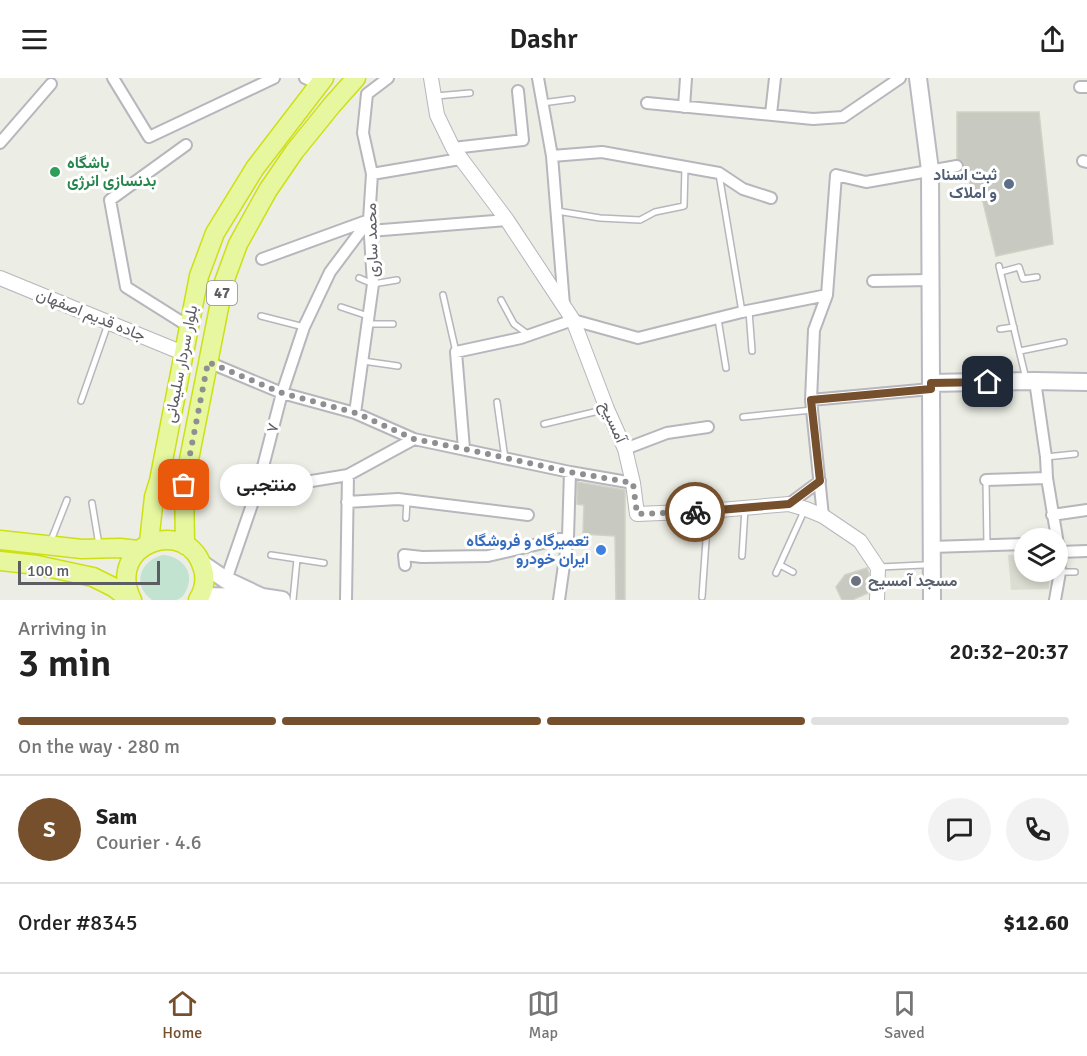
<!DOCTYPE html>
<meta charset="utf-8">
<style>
:root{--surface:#fff;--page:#f2f2f2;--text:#222;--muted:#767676;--line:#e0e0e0;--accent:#76502d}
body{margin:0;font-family:Signika,Vazirmatn,sans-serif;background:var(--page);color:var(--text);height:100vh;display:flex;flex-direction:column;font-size:22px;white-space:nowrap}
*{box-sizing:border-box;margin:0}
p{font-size:20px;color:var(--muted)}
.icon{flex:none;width:33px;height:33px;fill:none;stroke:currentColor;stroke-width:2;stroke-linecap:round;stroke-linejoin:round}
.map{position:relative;height:522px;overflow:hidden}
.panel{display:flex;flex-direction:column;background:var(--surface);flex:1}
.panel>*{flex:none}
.tools{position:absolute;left:1014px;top:450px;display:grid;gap:12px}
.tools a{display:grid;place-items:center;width:54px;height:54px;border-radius:50%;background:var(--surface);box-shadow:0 3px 9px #0003;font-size:30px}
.scale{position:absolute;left:18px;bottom:15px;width:142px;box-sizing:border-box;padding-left:6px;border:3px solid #5c5c63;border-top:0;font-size:16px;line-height:21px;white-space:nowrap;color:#5c5c63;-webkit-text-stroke:4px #fff;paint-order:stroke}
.pin{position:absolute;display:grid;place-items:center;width:51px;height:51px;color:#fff;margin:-26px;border-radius:12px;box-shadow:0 3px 9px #0006}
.courier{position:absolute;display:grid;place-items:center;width:60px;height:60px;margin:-30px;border:4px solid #76502d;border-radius:50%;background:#fff;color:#222;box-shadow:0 2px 8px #0007}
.bubble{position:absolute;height:42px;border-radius:21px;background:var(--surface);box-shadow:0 3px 9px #0003;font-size:20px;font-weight:600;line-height:42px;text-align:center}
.head em{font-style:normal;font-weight:600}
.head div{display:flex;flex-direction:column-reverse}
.head{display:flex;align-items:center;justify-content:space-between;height:102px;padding:0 18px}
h1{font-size:39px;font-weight:600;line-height:45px}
.bar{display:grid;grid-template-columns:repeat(4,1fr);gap:9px 6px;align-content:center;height:72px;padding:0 18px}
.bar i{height:8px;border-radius:4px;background:var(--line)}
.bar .current{background:var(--accent)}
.bar p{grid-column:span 4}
.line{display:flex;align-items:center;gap:15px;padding:0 18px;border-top:2px solid var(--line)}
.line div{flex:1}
.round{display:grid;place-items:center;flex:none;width:63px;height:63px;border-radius:32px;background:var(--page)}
header{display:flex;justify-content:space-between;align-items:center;height:78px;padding:0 18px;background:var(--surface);font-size:27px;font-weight:600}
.menu{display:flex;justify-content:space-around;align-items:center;height:84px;border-top:2px solid var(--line);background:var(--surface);font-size:16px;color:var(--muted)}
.menu a{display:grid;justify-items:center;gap:3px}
.menu .current{color:var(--accent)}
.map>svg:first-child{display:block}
.education{fill:#dbddd2}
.green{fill:#c2e3cf}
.building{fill:#c8c9c0;stroke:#d0d2c3;stroke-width:1.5}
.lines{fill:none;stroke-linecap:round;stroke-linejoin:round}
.service-casing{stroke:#b7b6bd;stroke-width:8}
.minor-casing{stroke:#b7b6bd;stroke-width:14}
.tertiary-casing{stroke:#b7b6bd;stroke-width:16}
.secondary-casing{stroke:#bab9c1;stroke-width:20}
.trunk-casing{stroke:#cee011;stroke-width:21}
.service{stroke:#fff;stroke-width:5}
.minor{stroke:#fff;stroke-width:10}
.tertiary{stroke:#fff;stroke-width:14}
.secondary{stroke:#fff;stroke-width:16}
.trunk{stroke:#e6f7a0;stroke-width:18}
.done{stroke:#8e8f90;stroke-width:6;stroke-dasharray:0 10.8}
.route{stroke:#76502d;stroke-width:8}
.leisure-dot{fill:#2e9e5b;stroke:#fff;stroke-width:2}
.service-dot{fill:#5c6f8a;stroke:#fff;stroke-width:2}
.shop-dot{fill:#3f7fe0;stroke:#fff;stroke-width:2}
.worship-dot{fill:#6b7280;stroke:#fff;stroke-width:2}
.labels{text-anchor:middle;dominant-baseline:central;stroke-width:6;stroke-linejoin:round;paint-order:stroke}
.shield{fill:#fff;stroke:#8d8d92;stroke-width:1.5}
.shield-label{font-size:15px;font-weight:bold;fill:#5c5c63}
.leisure-label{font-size:16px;font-weight:bold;fill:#27864d;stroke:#fff;text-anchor:start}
.service-label{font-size:16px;font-weight:bold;fill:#4e5e75;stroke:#fff;text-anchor:end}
.street-label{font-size:16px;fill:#5c5c63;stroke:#fff}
.shop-label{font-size:16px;font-weight:bold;fill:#366cbe;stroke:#fff;text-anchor:end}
.worship-label{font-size:16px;font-weight:bold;fill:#5b616d;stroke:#fff;text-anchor:start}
</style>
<header><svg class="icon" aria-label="menu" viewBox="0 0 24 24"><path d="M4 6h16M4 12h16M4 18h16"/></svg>Dashr<svg class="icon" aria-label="share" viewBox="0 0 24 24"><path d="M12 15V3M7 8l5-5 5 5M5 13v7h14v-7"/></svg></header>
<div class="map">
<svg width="1087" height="522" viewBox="0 0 1087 522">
<rect width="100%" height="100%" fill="#ecede4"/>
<path class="education" d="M1024,476V494H1049V511L1011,512L1008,477Z"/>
<path class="green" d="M163,477C181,478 196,494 186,513C184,517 181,521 176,522C169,522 160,522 152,522C132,507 139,483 163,477Z"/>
<path class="building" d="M957,34H1039L1053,166L996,178L983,124L962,94L964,90L963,84L957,81Z
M577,404L625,412V522H616L615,458L583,456L584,427L577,426Z
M867,490L869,496L868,515L852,522H842L836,509L845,497Z"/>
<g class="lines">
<defs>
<path id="service" d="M436,18L470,15
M542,25L572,21
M719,96L742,234
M557,133L600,140L640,142L655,134L684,128L685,89
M999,188L1026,301
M1001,194L1019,189L1023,201L1037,199
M359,200L373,206L397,202
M443,217L456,274
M501,222L514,246L529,257
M341,229L368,238
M749,233L752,273
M261,238L304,249
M718,241L726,290
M368,246H393
M1000,251L1014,249
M1020,273L1064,264
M363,283L398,288
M81,323L108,246
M497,324L505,381
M743,339L812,332
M544,346L607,331
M1046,379L1075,376
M986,403L987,467
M92,425L99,467
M406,440L407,422
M47,463L52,460L67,422
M271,477L324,485
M742,478L745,431
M780,487L793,494
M880,489L923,487
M1060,494H1075
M776,495L805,431
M702,519L708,434
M293,522L297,481"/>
<path id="minor" d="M113,0L149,59L274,0
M305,0L318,6
M538,0L552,78L564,227
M1080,9H1087
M647,25L813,41L843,39L900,0
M684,29L686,0
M771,36L775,0
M0,65L51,6
M186,67L110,122L126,209L188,248
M453,70L523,62L518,13
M552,78L602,74L719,95L743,111L771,120
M1083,83L1087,84
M372,96L460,81
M370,153L507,142
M262,181L369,142
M873,203L930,202
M208,284L282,315L355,335L414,361L570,394L633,405
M1035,303L1046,379L1047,400L1057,460
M811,322L931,311
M355,335L373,206L369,142L372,96L363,55L367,16L388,0
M464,371L456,274L521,260L573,242L638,260L742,234L827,217
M625,371L667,355L708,349
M986,402L1047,400
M257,412L348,397L414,361
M347,424L398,421L528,437
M789,426L820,403
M1052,437L1087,432
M823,438L811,322L814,252L827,217L836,97L866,104L957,88
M931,469L1024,466
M1059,474L1087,473
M405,487L404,477L422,479L488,478L568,459
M226,502L257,412L282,315L304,249L330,194L369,142
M346,522L348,397
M559,522L568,459L570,394
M1055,522L1060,494L1058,465"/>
<path id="tertiary" d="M431,0L437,37L453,70L507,142L573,242L607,331L625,371L633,405L637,436L708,433L789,426L806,431L823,438L860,463L878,490L877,522
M0,200L183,275"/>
<path id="secondary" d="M918,0L930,92L932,522
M931,305L1035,303L1087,304
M201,518L262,519L226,502L201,485
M262,519L282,522"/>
<path id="trunk" d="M0,462L82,471L120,470L138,472
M149,464L154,419L159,403L199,198L215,155L255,90L324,0
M185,467L184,407L224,204L238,166L268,112L294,74L332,27L356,0
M0,483L37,487L93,499L113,509L131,522
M132,522C104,465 189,437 203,491C206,501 204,512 198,522"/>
</defs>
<use href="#service" class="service-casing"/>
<use href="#minor" class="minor-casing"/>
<use href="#tertiary" class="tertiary-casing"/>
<use href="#secondary" class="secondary-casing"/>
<use href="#trunk" class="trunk-casing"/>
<use href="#service" class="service"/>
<use href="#minor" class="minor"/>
<use href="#tertiary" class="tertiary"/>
<use href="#secondary" class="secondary"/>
<use href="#trunk" class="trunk"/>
</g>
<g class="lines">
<path class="done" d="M184,407L208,284L282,315L356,335L414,361L465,371L570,394L633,405L637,436L695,434"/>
<path class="route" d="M695,434L789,426L820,403L811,322L931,311V305L988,304"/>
</g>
<circle class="leisure-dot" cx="55" cy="94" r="6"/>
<circle class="service-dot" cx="1009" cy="106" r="6"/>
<circle class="shop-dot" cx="601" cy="472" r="6"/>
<circle class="worship-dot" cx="856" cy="503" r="6"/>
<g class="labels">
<rect class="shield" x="207" y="203" width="30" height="24" rx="4.5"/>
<g class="shield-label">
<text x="222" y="215">47</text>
</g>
<g class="leisure-label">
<text x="67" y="85">باشگاه<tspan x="67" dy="18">بدنسازی انرژی</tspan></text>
</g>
<g class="service-label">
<text x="997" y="97">ثبت اسناد<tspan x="997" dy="18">و املاک</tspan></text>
</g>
<g class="street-label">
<text transform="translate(372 162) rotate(-92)">محمد ساری</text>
<text transform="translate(91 237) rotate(22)">جاده قدیم اصفهان</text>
<text transform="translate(181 286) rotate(-79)">بلوار سردار سلیمانی</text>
<text transform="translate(613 344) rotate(66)">آمسیح</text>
<text transform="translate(273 350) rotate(-75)">۷</text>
</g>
<g class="shop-label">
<text x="589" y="463">تعمیرگاه و فروشگاه<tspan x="589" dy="18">ایران خودرو</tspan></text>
</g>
<g class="worship-label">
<text x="868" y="503">مسجد آمسیح</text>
</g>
</g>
</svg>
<div class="tools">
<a><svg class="icon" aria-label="layers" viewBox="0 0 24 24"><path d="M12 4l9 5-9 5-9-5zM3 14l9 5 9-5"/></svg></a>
</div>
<div class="scale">100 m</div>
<div class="pin" style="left:184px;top:407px;background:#ea580c"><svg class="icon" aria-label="bag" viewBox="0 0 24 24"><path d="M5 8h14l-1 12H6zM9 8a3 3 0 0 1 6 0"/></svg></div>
<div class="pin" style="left:988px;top:304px;background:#1f2937"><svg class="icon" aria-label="home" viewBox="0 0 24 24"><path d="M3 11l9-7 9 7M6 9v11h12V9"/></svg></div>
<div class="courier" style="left:695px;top:434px"><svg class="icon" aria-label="bike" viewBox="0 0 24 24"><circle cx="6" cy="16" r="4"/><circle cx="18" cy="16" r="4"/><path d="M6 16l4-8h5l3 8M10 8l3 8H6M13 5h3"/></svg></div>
<div class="bubble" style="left:220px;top:386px;width:93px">منتجبی</div>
</div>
<section class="panel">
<div class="head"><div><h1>3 min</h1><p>Arriving in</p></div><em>20:32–20:37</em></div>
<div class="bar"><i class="current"></i><i class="current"></i><i class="current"></i><i></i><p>On the way · 280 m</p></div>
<div class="line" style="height:108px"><b class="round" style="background:var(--accent);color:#fff">S</b><div><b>Sam</b><p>Courier · 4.6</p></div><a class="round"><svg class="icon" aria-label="chat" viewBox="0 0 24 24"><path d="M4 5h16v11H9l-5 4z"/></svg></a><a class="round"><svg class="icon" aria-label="phone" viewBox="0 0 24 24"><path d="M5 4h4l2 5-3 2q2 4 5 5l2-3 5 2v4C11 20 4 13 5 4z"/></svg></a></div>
<div class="line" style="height:78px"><div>Order #8345</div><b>$12.60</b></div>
</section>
<nav class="menu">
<a class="current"><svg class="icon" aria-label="home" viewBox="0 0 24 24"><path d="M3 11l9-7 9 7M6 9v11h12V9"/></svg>Home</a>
<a><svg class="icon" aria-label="map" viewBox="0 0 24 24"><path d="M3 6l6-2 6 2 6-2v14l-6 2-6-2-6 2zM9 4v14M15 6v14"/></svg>Map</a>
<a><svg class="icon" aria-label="saved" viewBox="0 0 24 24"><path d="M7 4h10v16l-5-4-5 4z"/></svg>Saved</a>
</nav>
